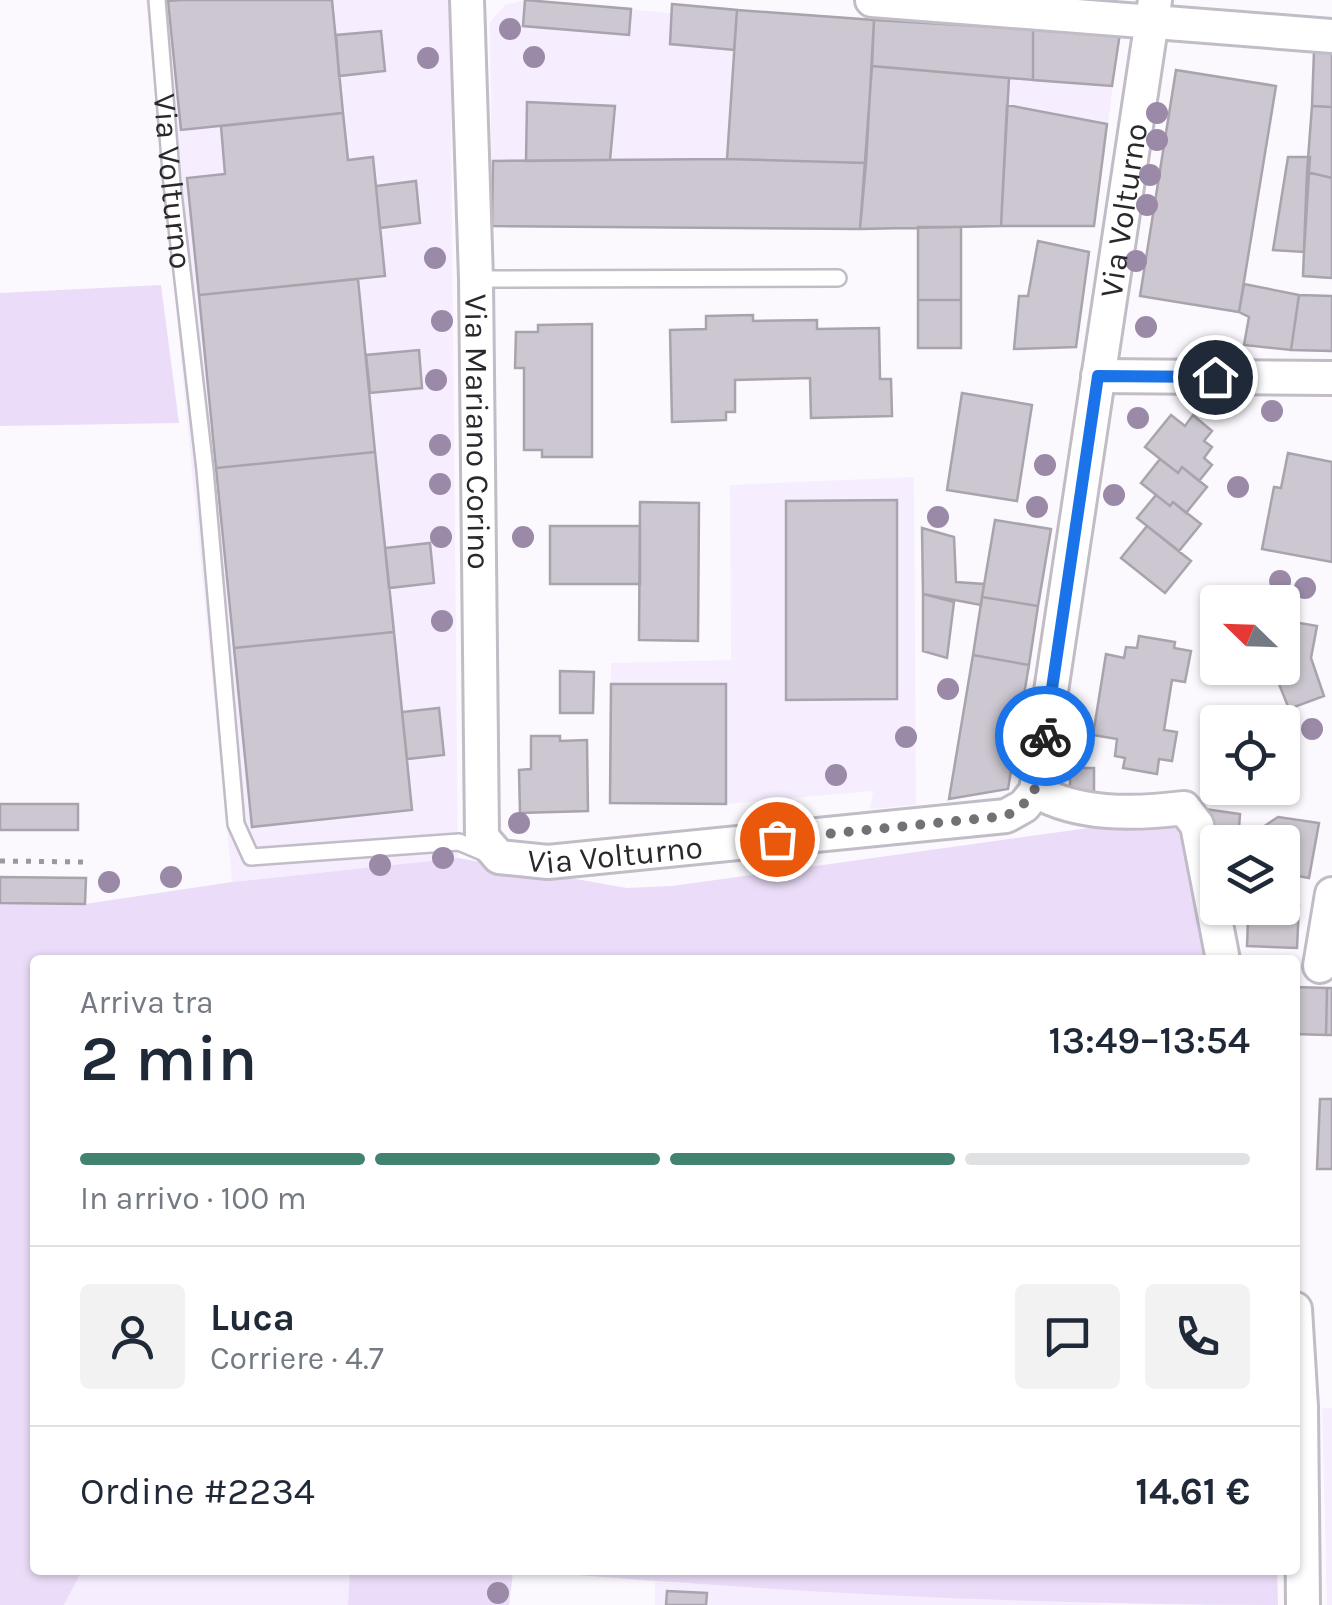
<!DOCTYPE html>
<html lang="it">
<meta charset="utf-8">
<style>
:root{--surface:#fff;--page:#f2f2f3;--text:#1f2937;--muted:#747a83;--line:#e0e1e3;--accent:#428271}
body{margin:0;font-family:Karla,sans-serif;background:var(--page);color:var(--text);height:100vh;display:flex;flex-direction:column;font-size:38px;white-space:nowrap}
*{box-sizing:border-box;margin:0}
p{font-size:32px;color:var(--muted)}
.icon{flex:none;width:55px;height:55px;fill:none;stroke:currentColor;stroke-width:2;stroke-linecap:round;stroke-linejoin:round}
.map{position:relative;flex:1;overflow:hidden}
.sheet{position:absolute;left:30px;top:955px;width:1270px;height:620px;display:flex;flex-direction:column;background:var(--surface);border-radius:10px;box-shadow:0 2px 8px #0004}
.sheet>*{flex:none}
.needle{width:65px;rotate:293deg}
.buttons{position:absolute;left:1200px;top:585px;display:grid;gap:20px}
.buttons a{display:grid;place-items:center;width:100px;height:100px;border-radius:10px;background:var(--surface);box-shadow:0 2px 8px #0004;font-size:50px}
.pin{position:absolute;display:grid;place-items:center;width:85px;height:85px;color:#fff;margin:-42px;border:5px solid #fff;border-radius:50%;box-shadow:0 2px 10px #0007}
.courier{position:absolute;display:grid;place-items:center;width:100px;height:100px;margin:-50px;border:8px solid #1a73e8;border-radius:50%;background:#fff;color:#222;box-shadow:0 2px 12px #0007}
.headline em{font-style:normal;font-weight:600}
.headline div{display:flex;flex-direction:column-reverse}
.headline{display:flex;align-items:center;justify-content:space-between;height:170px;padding:0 50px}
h1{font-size:65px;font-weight:600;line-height:75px}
.bar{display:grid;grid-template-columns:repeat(4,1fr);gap:15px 10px;align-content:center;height:120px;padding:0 50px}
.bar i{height:12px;border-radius:8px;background:var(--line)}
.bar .selected{background:var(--accent)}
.bar p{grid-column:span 4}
.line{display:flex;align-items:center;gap:25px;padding:0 50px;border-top:2px solid var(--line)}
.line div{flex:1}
.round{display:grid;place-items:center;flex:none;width:105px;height:105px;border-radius:10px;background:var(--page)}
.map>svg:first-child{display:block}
.built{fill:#f6eefe}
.green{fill:#ebddf9}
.building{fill:#ccc7d0;stroke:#a8a3ac;stroke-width:2.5}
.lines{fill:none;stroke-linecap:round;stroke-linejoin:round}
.lane-casing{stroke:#c1bcc5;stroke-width:20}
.street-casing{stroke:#c1bcc5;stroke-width:38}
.path{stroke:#9b999d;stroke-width:5;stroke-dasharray:5 8;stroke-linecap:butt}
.lane{stroke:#fff;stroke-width:15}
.street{stroke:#fff;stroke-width:32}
.tree{fill:#9a8aa7}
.done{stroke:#737175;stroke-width:10;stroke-dasharray:0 18}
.route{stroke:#1a73e8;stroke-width:12}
.labels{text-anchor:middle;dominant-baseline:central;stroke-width:8;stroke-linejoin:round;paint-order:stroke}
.street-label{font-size:32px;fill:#2a282b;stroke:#fff}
</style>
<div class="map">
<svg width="1332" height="1605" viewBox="0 0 1332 1605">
<rect width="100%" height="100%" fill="#fbf9fe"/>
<path class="built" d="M146,0H450L458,858L232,882Z
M526,0L671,13L672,4L874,20L1120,33L1094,226L860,229L492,226L490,22L505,5Z
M914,477L916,805L870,809L873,791L726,804L610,803L611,663L731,660L730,485Z
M1322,1408H1332V1605H1327Z
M82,1570H350L348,1605H64Z
M655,1582L1114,1605H655Z"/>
<path class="green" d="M161,285L179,423L0,426V293Z
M1182,815L1215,960H35V1570H82L64,1605H0V903L85,904L232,882L458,858L627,888L672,886Z
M350,1570H491L513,1572L509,1605H348Z
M520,1570H1277L1278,1605C1025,1605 771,1592 520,1570Z"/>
<path class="building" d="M181,0H332L343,113L181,130L168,1Z
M525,0L631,9L629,35L523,26Z
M672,4L737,10L734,50L670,44Z
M737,10L874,20L866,163L727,159Z
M874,20L1033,29V80L872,66Z
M1033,29L1120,33L1112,86L1033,80Z
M381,31L385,71L339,76L336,35Z
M1314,51L1332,52V107L1312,106Z
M872,66L1009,78L1001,226L860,229Z
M1176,70L1276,86L1239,312L1140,296Z
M527,102L615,106L610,160L526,161Z
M1007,105L1107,124L1094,226H1001Z
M1312,106L1332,107V178L1307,172Z
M343,113L348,160L373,157L385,276L199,295L187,178L225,174L221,126Z
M1288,157H1310L1304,252L1273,250Z
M727,159L866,163L860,229L492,226L493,161Z
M1307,172L1332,178V278L1303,276Z
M416,181L420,223L380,228L376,186Z
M918,227H961V300H918Z
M1038,241L1089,252L1076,347L1014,349L1019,296H1028Z
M358,279L375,452L216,468L199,295Z
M1244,284L1299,295L1291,350L1244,345L1249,317L1239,312Z
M1299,295L1332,296V351L1291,350Z
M918,300H961V348H918Z
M753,315V321L817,320V329L879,328L880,379H891L892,416L811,418L810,378L735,380V412H726V420L672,422L670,330L706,329V316Z
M592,324V457H542V450H524V368H515L516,332H538V325Z
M419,350L422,388L370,393L366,355Z
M962,393L1032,405L1017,501L947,490Z
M1171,415L1185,426L1193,415L1212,431L1204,441L1212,447L1204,458L1212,465L1199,481L1182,467L1178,473L1145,447Z
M375,452L394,632L234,648L216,468Z
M1288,453L1332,462V562L1262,549L1274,487L1281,488Z
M1160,459L1178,473L1182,467L1207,487L1186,513L1173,502L1170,506L1141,483Z
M1156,495L1170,506L1173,502L1201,524L1179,551L1137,518Z
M897,500V699L786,700V501Z
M640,502L699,503L698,641L639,640Z
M995,520L1051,529L1038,606L982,597Z
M550,526H640V584H550Z
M1147,526L1191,561L1165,593L1121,558Z
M922,528L954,537L956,582L984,584L981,605L923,594Z
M430,543L434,583L389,588L385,548Z
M923,594L954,602L947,658L923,651Z
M982,597L1038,606L1029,665L973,655Z
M1282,620L1317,626L1311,658L1324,696L1289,709L1279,684L1248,678L1250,668H1282Z
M394,632L412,810L252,827L234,648Z
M1139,636L1175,642L1174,648L1191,651L1185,682L1172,680L1164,730L1177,732L1172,761L1159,759L1157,774L1123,768L1125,758L1115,756L1117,739L1093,735L1106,654L1124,658L1126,647L1137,648Z
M973,655L1029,665L1008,789L949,799Z
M560,671L594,672L593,713H560Z
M611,684H726V804L610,803Z
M439,708L444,755L407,759L402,712Z
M531,736H560V741L587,740L588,811L520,813L519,770L531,769Z
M1070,768H1094V799H1070Z
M0,804H78V830H0Z
M1205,809L1240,814L1238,842L1211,844Z
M1278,817L1319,823L1309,878L1282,873V842H1256L1263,827Z
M0,877L86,878L85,904L0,903Z
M1299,906L1297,948L1247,946L1248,920H1256L1257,908Z
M1295,987L1327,988L1326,1035L1295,1034Z
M1327,988H1332V1035H1326Z
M1320,1099H1332V1169H1317Z
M667,1591L707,1593L706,1605H666Z"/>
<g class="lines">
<defs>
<g id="lane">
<path id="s1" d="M157,0L172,184L205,470L236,824L251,857L459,842L485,853"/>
<path d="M476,279L838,278"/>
</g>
<g id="street">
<path id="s2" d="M467,0L476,279L482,837L499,857L548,862L1006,816L1024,806L1036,791L1155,0"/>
<path d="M872,0L1332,36"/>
<path d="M1098,376L1332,378"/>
<path d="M1036,791C1079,816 1136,814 1184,808L1197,825L1223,960"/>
<path d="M1320,966L1332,894"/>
<path d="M1295,1309L1301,1407L1303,1605"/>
</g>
</defs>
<use href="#lane" class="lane-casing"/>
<use href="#street" class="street-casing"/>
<path class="path" d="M0,861L85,862"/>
<use href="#lane" class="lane"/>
<use href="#street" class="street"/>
</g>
<g class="tree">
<circle cx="510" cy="29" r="11"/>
<circle cx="534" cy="57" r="11"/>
<circle cx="428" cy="58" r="11"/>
<circle cx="1157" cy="113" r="11"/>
<circle cx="1157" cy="140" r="11"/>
<circle cx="1150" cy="175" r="11"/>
<circle cx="1147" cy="205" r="11"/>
<circle cx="435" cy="258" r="11"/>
<circle cx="1136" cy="261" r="11"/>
<circle cx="442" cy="321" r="11"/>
<circle cx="1146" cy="327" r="11"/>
<circle cx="436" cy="380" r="11"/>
<circle cx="1272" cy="411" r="11"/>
<circle cx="1138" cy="418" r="11"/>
<circle cx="440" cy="445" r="11"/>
<circle cx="1045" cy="465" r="11"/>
<circle cx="440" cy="484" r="11"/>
<circle cx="1238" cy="487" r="11"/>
<circle cx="1114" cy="495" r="11"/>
<circle cx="1037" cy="507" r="11"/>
<circle cx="938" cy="517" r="11"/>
<circle cx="441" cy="537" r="11"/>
<circle cx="523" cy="537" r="11"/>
<circle cx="1280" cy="581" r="11"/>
<circle cx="1305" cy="588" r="11"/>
<circle cx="442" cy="621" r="11"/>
<circle cx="948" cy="689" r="11"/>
<circle cx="1312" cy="729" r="11"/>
<circle cx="906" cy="737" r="11"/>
<circle cx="836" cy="775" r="11"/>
<circle cx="519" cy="823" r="11"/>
<circle cx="443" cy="858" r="11"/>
<circle cx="380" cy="865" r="11"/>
<circle cx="171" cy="877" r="11"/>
<circle cx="109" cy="882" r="11"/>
<circle cx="498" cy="1593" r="11"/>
</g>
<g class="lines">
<path class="done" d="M777,839L1006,816C1043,796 1039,775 1045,736"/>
<path class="route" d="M1045,736L1098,376L1215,377"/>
</g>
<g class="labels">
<g class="street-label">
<text stroke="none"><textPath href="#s1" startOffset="182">Via Volturno</textPath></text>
<text stroke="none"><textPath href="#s2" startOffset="2000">Via Volturno</textPath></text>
<text stroke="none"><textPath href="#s2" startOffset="432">Via Mariano Corino</textPath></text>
<text stroke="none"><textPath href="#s2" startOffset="980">Via Volturno</textPath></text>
</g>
</g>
</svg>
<div class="buttons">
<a><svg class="needle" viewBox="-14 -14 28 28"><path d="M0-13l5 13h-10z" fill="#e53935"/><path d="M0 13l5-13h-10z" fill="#747a83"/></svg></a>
<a><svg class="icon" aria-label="locate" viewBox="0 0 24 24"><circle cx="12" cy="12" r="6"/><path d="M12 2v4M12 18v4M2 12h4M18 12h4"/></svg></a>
<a><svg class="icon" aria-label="layers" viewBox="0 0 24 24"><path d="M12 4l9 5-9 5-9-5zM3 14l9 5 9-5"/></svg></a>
</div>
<div class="pin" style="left:777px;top:839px;background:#ea580c"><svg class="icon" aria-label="bag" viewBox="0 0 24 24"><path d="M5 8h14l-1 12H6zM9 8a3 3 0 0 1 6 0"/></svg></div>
<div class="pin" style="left:1215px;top:377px;background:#1f2937"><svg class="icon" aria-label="home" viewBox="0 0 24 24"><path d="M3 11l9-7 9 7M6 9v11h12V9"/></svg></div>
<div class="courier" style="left:1045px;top:736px"><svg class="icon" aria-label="bike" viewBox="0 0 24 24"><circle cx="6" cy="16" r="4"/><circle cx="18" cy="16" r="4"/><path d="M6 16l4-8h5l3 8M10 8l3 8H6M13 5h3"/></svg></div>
<section class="sheet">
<div class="headline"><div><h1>2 min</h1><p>Arriva tra</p></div><em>13:49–13:54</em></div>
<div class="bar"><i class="selected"></i><i class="selected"></i><i class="selected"></i><i></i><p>In arrivo · 100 m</p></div>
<div class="line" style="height:180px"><a class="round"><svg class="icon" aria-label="person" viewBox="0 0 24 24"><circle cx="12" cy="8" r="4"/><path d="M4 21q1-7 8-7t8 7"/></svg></a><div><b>Luca</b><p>Corriere · 4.7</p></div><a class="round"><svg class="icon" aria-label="chat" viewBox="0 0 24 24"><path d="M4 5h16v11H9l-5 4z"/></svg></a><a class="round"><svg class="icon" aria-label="phone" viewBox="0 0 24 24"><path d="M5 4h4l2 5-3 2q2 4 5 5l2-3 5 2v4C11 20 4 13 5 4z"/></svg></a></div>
<div class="line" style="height:130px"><div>Ordine #2234</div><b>14.61 €</b></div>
</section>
</div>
